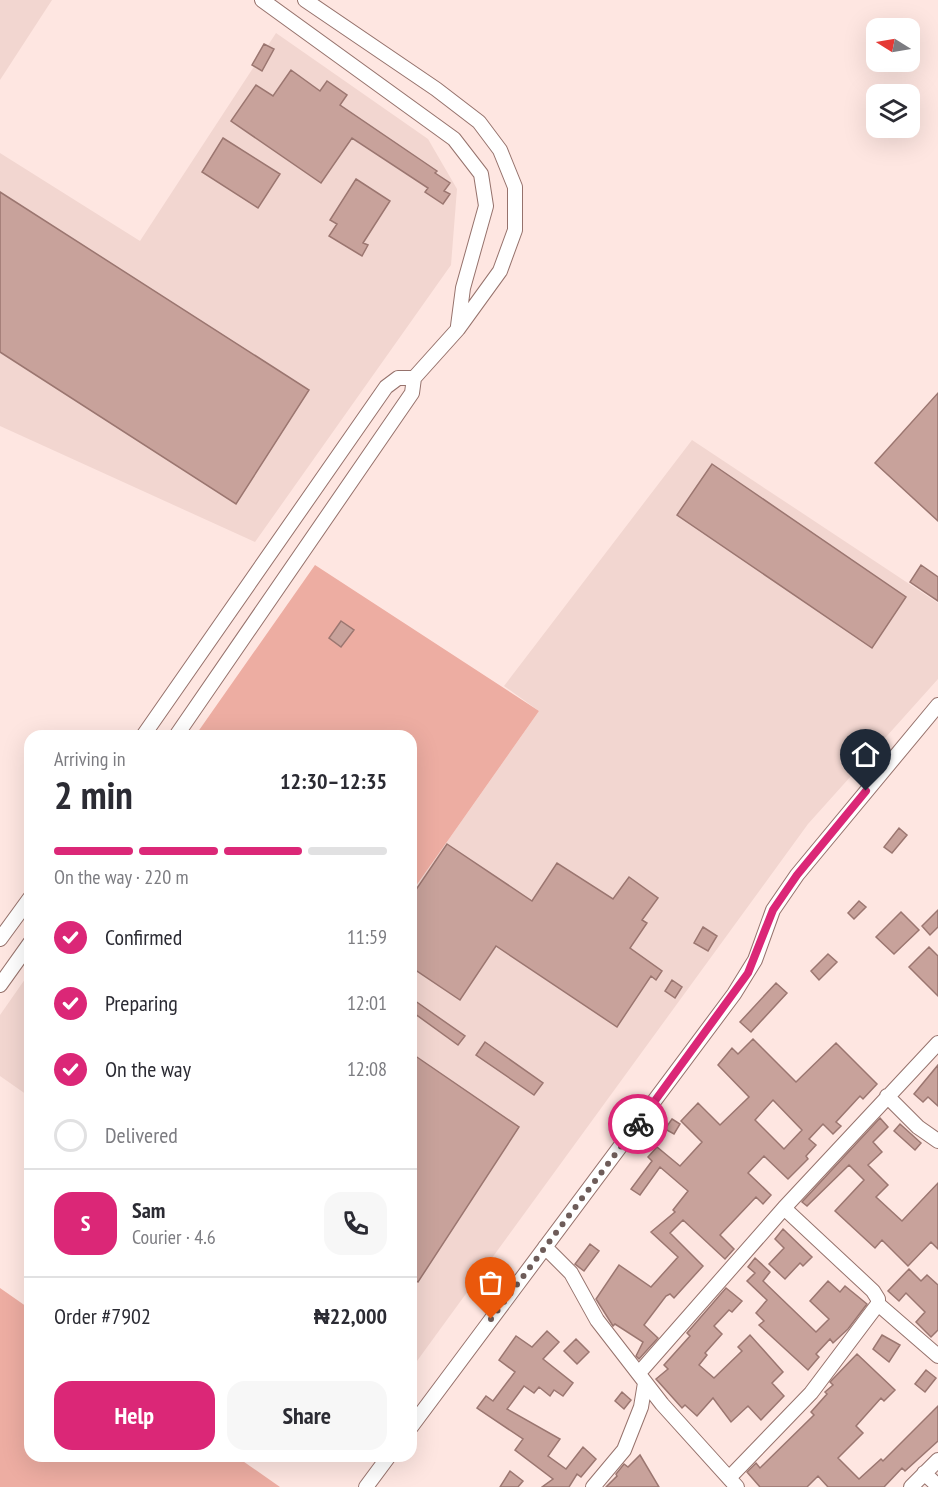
<!DOCTYPE html>
<meta charset="utf-8">
<style>
:root{--surface:#fff;--page:#f7f7f7;--text:#2b2b33;--muted:#7c7c81;--line:#e1e1e2;--accent:#db2777}
body{margin:0;font-family:"PT Sans Narrow",sans-serif;background:var(--page);color:var(--text);height:100vh;display:flex;flex-direction:column;font-size:22px;white-space:nowrap}
*{box-sizing:border-box;margin:0}
p{font-size:20px;color:var(--muted)}
.icon{flex:none;width:33px;height:33px;fill:none;stroke:currentColor;stroke-width:2;stroke-linecap:round;stroke-linejoin:round}
.map{position:relative;flex:1;overflow:hidden}
.sheet{position:absolute;left:24px;top:730px;width:393px;height:732px;display:flex;flex-direction:column;background:var(--surface);border-radius:18px;box-shadow:0 6px 24px #0002}
.sheet>*{flex:none}
.needle{width:39px;rotate:281deg}
.controls{position:absolute;left:866px;top:18px;display:grid;gap:12px}
.controls a{display:grid;place-items:center;width:54px;height:54px;border-radius:12px;background:var(--surface);box-shadow:0 6px 24px #0002;font-size:30px}
.pin{position:absolute;display:grid;place-items:center;width:51px;height:51px;color:#fff;margin:-62px -26px;border-radius:50% 50% 50% 0;rotate:-45deg;box-shadow:0 0 6px #0007}
.pin .icon{rotate:45deg}
.courier{position:absolute;display:grid;place-items:center;width:60px;height:60px;margin:-30px;border:4px solid #db2777;border-radius:50%;background:#fff;color:#222;box-shadow:0 2px 8px #0007}
.headline em{font-style:normal;font-weight:800}
.headline div{display:flex;flex-direction:column-reverse}
.headline{display:flex;align-items:center;justify-content:space-between;height:102px;padding:0 30px}
h1{font-size:39px;font-weight:800;line-height:45px}
.bar{display:grid;grid-template-columns:repeat(4,1fr);gap:9px 6px;align-content:center;height:72px;padding:0 30px}
.bar i{height:8px;border-radius:4px;background:var(--line)}
.bar .current{background:var(--accent)}
.bar p{grid-column:span 4}
.line{display:flex;align-items:center;gap:15px;padding:0 30px;border-top:2px solid var(--line)}
.line div{flex:1}
.round{display:grid;place-items:center;flex:none;width:63px;height:63px;border-radius:18px;background:var(--page)}
ol{padding:0 30px;list-style:none}
li{display:flex;align-items:center;gap:18px;height:66px}
li p{margin-inline-start:auto}
li .icon{padding:6px;border-radius:50%;background:var(--accent);color:#fff;stroke-width:4}
li:last-child{color:var(--muted)}
li i{width:33px;height:33px;border:3px solid var(--line);border-radius:50%}
.cta{display:flex;gap:12px;margin-top:auto;padding:12px 30px}
.cta a{flex:1;height:69px;border-radius:18px;background:var(--accent);color:#fff;font-size:24px;font-weight:800;line-height:69px;text-align:center}
.cta a+a{background:var(--page);color:var(--text)}
.map>svg:first-child{display:block}
.built{fill:#f2d6d0}
.green{fill:#edada2}
.building{fill:#c8a29b;stroke:#9b7670;stroke-width:1.5;fill-rule:evenodd}
.lines{fill:none;stroke-linecap:round;stroke-linejoin:round}
.minor-casing{stroke:#96726c;stroke-width:16}
.minor{stroke:#fff;stroke-width:14}
.done{stroke:#6e5c59;stroke-width:6;stroke-dasharray:0 10.8}
.route{stroke:#db2777;stroke-width:8}
</style>
<div class="map">
<svg width="938" height="1487" viewBox="0 0 938 1487">
<rect width="100%" height="100%" fill="#fee6e1"/>
<path class="built" d="M0,0H52L0,80Z
M276,33L428,139L457,189L451,265L255,542L0,426V153L140,241Z
M692,440L938,603V679L808,824L417,1361L411,1357V893L539,711L504,686Z
M30,972V1097L0,1076V1015Z"/>
<path class="green" d="M315,565L539,711L411,893V736H195Z
M0,1288L30,1309V1456L237,1457L280,1487H0Z"/>
<path class="building" d="M264,44L274,49L262,71L252,65Z
M291,70L320,91L327,81L347,95L340,105L437,171L435,173L450,183L444,191L450,194L443,204L425,192L428,188L352,138L321,183L231,121L256,85L273,96Z
M223,138L280,174L258,208L202,172Z
M356,179L390,201L363,243L368,245L362,256L329,236L337,224L330,220Z
M0,192L309,390L236,504L0,352Z
M938,393V521L875,463Z
M712,464L906,597L872,648L677,515Z
M921,565L938,577V601L910,582Z
M341,621L354,630L341,647L329,638Z
M899,828L907,835L892,853L884,847Z
M447,844L532,901L557,863L613,899L629,877L658,898L642,920L647,923L630,948L662,971L656,980L651,976L617,1027L496,946L460,1000L411,967V897Z
M859,901L866,907L854,919L848,913Z
M938,910V927L930,935L922,926Z
M901,912L919,930L894,954L876,937Z
M703,927L717,936L708,951L694,943Z
M929,947L938,956V996L909,967Z
M828,954L837,962L819,980L811,971Z
M672,980L682,987L675,998L665,991Z
M776,983L787,993L751,1032L740,1022Z
M411,998L465,1036L458,1045L411,1011Z
M753,1039L796,1082L836,1043L877,1084L863,1099L860,1096L836,1122L841,1126L833,1134L823,1124L809,1139L816,1145L806,1156L808,1159L788,1179L764,1156L748,1173L771,1195L763,1204L756,1197L720,1235L734,1249L725,1259L683,1220L670,1233L703,1266L674,1298L670,1294L666,1296L644,1325L658,1338L639,1359L636,1356L643,1342L615,1324L613,1326L596,1299L619,1265L651,1287L678,1257L651,1232L675,1212L673,1210L688,1191L660,1167L640,1195L631,1189L652,1161L648,1157L657,1147L680,1166L702,1142L681,1121L698,1103L720,1125L749,1097L718,1065L732,1048L738,1054ZM773,1100L802,1130L784,1149L755,1120Z
M485,1042L543,1083L534,1095L476,1055Z
M411,1053L519,1127L418,1282L411,1277Z
M938,1065V1106L928,1097L923,1102L914,1094Z
M880,1118L888,1127L873,1142L882,1152L868,1165L888,1185L876,1197L902,1221L938,1183V1249L931,1242L908,1266L882,1240L875,1248L835,1211L864,1180L849,1165L807,1206L802,1202Z
M672,1119L680,1124L674,1134L665,1129Z
M900,1124L921,1143L915,1150L894,1131Z
M783,1229L812,1257L803,1266L800,1263L785,1279L769,1264L784,1248L775,1239Z
M590,1244L599,1251L584,1271L575,1264Z
M755,1258L770,1272L763,1281L816,1332L829,1319L810,1301L828,1281L840,1292L845,1286L867,1304L848,1329L833,1343L830,1339L816,1354L819,1357L808,1370L759,1325L764,1321L756,1313L767,1300L747,1281L755,1273L748,1267Z
M909,1269L921,1281L927,1275L938,1285V1330L931,1337L916,1322L925,1312L906,1293L899,1301L888,1291Z
M726,1288L742,1301L732,1312L729,1310L714,1326L722,1334L705,1353L707,1355L699,1365L714,1378L742,1351L738,1347L750,1335L783,1372L772,1383L784,1396L761,1420L748,1406L731,1422L713,1398L697,1416L685,1405L682,1408L656,1379L668,1369L664,1365L690,1336L687,1333Z
M547,1331L559,1342L543,1359L573,1383L563,1396L554,1390L550,1396L539,1387L534,1393L524,1386L507,1409L560,1439L548,1456L566,1469L583,1447L596,1459L581,1477L577,1474L569,1487H542L553,1479L515,1450L523,1439L477,1408L486,1396L493,1401L515,1372L499,1360L516,1336L532,1347Z
M882,1335L900,1345L889,1362L873,1349Z
M576,1339L589,1352L577,1364L564,1351Z
M857,1354L895,1390L884,1401L881,1398L856,1426L863,1433L838,1458L859,1479L881,1459L883,1461L938,1406V1441L905,1471L902,1468L884,1487H828L818,1476L807,1487H760L747,1472L756,1463L760,1468L814,1415L811,1412L827,1394L825,1392L833,1385L830,1382Z
M926,1370L936,1378L925,1392L915,1384Z
M622,1392L631,1400L624,1409L615,1401Z
M640,1455L659,1487H606L617,1476L616,1474L624,1464L628,1467Z
M510,1471L523,1481L518,1487H500Z"/>
<g class="lines">
<defs>
<path id="minor" d="M262,0L454,139L481,174L486,206L463,288L458,326
M143,736L386,387L398,378H414
M176,736L412,393L414,378L458,329L500,271L515,230V187L500,150L479,122L436,89L305,0
M0,939L30,898
M0,985L30,943
M887,1096L918,1127L938,1141
M545,1247L571,1273L597,1320L662,1404L737,1487
M878,1304L938,1356
M639,1373L784,1208L938,1043
M411,1427L734,994L755,960L773,910L797,875L938,705
M924,1473L938,1486
M729,1478L811,1393L878,1304V1299L873,1291L784,1208
M366,1487L389,1456
M593,1487L624,1450L641,1407L645,1383
M911,1487L938,1460"/>
</defs>
<use href="#minor" class="minor-casing"/>
<use href="#minor" class="minor"/>
</g>
<g class="lines">
<path class="done" d="M491,1319L638,1124"/>
<path class="route" d="M638,1124L748,973L773,910L797,875L866,791"/>
</g>
</svg>
<div class="controls">
<a><svg class="needle" viewBox="-14 -14 28 28"><path d="M0-13l5 13h-10z" fill="#e53935"/><path d="M0 13l5-13h-10z" fill="#7c7c81"/></svg></a>
<a><svg class="icon" aria-label="layers" viewBox="0 0 24 24"><path d="M12 4l9 5-9 5-9-5zM3 14l9 5 9-5"/></svg></a>
</div>
<div class="pin" style="left:491px;top:1319px;background:#ea580c"><svg class="icon" aria-label="bag" viewBox="0 0 24 24"><path d="M5 8h14l-1 12H6zM9 8a3 3 0 0 1 6 0"/></svg></div>
<div class="pin" style="left:866px;top:791px;background:#1f2937"><svg class="icon" aria-label="home" viewBox="0 0 24 24"><path d="M3 11l9-7 9 7M6 9v11h12V9"/></svg></div>
<div class="courier" style="left:638px;top:1124px"><svg class="icon" aria-label="bike" viewBox="0 0 24 24"><circle cx="6" cy="16" r="4"/><circle cx="18" cy="16" r="4"/><path d="M6 16l4-8h5l3 8M10 8l3 8H6M13 5h3"/></svg></div>
<section class="sheet">
<div class="headline"><div><h1>2 min</h1><p>Arriving in</p></div><em>12:30–12:35</em></div>
<div class="bar"><i class="current"></i><i class="current"></i><i class="current"></i><i></i><p>On the way · 220 m</p></div>
<ol>
<li><svg class="icon" aria-label="check" viewBox="0 0 24 24"><path d="M5 12l5 5 9-10"/></svg>Confirmed<p>11:59</p></li>
<li><svg class="icon" aria-label="check" viewBox="0 0 24 24"><path d="M5 12l5 5 9-10"/></svg>Preparing<p>12:01</p></li>
<li><svg class="icon" aria-label="check" viewBox="0 0 24 24"><path d="M5 12l5 5 9-10"/></svg>On the way<p>12:08</p></li>
<li><i></i>Delivered</li>
</ol>
<div class="line" style="height:108px"><b class="round" style="background:var(--accent);color:#fff">S</b><div><b>Sam</b><p>Courier · 4.6</p></div><a class="round"><svg class="icon" aria-label="phone" viewBox="0 0 24 24"><path d="M5 4h4l2 5-3 2q2 4 5 5l2-3 5 2v4C11 20 4 13 5 4z"/></svg></a></div>
<div class="line" style="height:78px"><div>Order #7902</div><b>₦22,000</b></div>
<div class="cta"><a>Help</a><a>Share</a></div>
</section>
</div>
